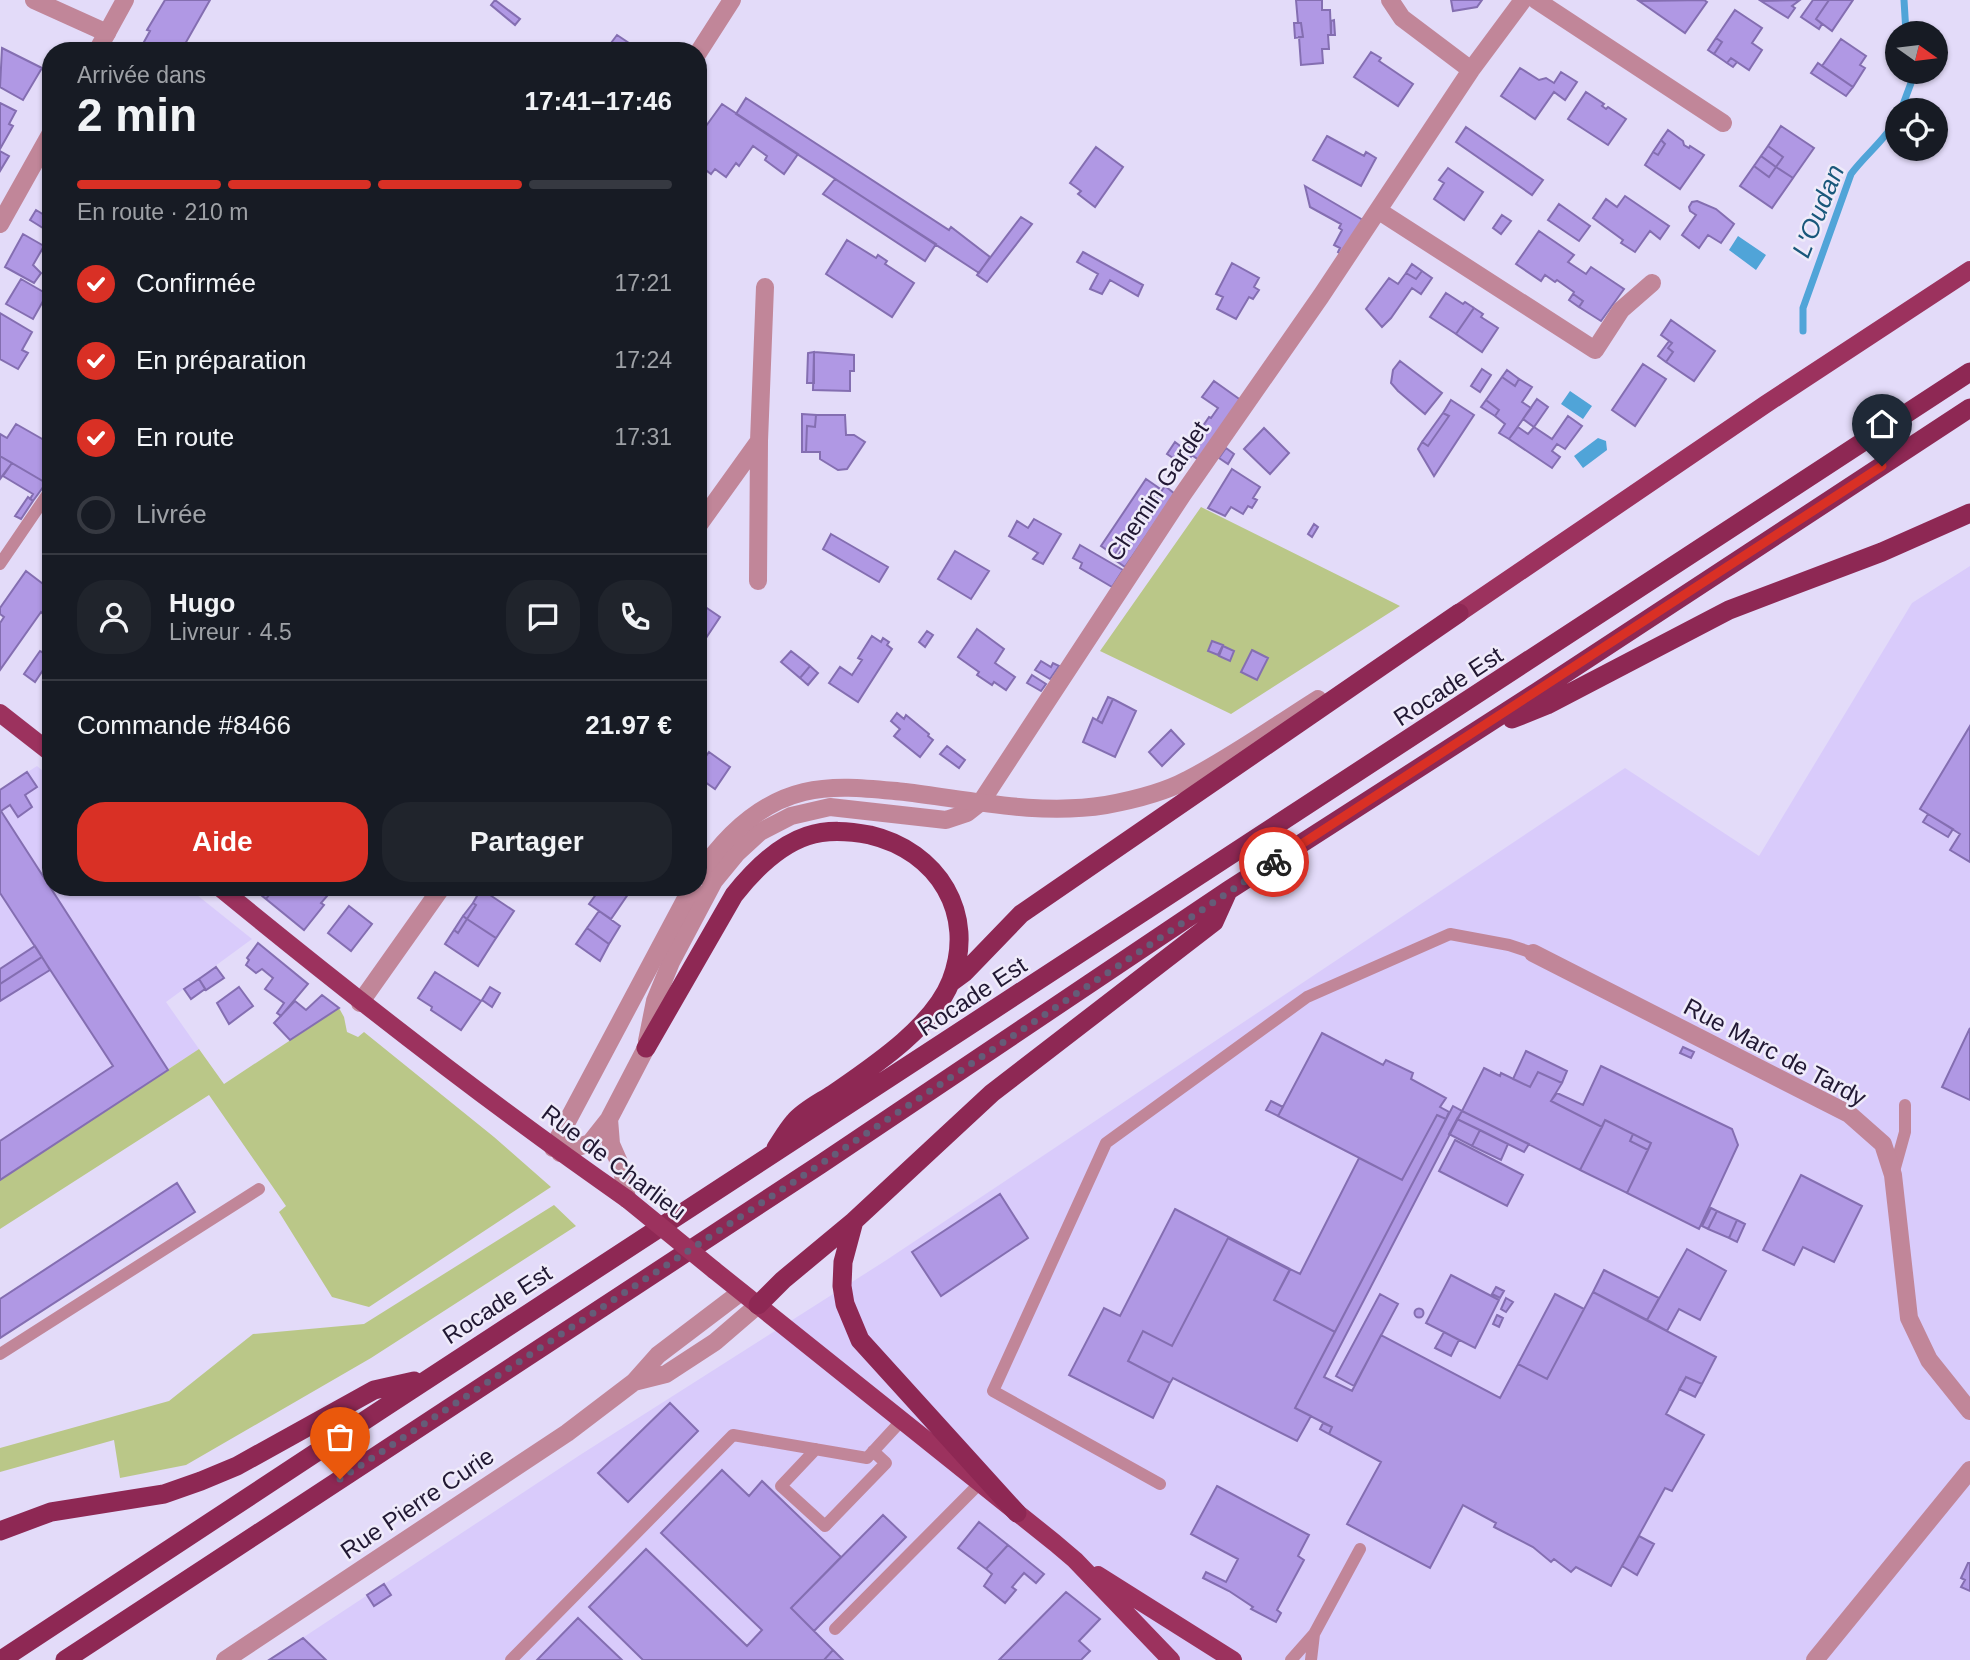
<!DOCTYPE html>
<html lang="fr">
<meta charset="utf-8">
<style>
:root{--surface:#171b24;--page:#20242c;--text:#f1f3f6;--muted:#9ea1a6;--line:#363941;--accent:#d93025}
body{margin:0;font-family:Helvetica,sans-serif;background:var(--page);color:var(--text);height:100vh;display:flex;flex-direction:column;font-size:26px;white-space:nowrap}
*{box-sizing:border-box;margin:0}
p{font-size:23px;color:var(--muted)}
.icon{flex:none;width:38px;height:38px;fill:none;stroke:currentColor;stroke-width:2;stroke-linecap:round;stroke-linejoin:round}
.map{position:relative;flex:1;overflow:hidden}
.drawer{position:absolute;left:42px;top:42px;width:665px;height:854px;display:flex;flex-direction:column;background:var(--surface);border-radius:28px;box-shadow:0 2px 5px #0004}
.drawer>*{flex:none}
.needle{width:46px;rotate:104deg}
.tools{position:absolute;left:1885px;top:21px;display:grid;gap:14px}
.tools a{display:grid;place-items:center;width:63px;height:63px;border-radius:50%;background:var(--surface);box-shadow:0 2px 5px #0004;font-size:35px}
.pin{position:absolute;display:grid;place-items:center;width:60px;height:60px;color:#fff;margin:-72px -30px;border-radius:50% 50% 50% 0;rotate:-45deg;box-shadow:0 0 7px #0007}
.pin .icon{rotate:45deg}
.courier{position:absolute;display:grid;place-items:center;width:70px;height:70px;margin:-35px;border:5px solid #d93025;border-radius:50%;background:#fff;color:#222;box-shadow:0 2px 9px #0007}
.headline em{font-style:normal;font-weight:700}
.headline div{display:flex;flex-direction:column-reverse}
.headline{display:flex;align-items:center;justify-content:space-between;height:119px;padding:0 35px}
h1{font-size:46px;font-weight:700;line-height:52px}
.bar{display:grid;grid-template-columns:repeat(4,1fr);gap:10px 7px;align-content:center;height:84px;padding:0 35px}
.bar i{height:9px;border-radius:5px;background:var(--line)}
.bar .active{background:var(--accent)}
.bar p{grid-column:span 4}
.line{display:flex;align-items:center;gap:18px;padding:0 35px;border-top:2px solid var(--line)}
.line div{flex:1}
.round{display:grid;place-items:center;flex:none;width:74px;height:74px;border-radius:28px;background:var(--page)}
ol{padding:0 35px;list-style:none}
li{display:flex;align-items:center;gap:21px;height:77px}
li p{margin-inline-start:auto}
li .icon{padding:7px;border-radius:50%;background:var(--accent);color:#fff;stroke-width:4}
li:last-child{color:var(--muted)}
li i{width:38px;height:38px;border:4px solid var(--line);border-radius:50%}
.primary-button{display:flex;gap:14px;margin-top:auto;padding:14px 35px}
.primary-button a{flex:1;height:80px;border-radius:28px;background:var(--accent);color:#fff;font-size:28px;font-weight:700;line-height:80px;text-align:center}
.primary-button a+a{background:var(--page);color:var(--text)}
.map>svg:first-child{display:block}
.built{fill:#d9cbfb}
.green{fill:#bac788}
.water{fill:#50a4d8}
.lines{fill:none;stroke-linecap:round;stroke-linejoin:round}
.stream{stroke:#50a4d8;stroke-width:7}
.building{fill:#b098e4;stroke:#846eb1;stroke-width:2}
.service{stroke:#c18699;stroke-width:12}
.minor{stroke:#c18699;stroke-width:18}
.tertiary{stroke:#c18699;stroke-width:18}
.primary{stroke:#9c325e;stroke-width:18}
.trunk{stroke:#8e2854;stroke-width:19}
.primary-bridge{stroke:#9c325e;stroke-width:18}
.done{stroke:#655c78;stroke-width:7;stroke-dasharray:0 12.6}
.route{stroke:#d93025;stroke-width:9}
.labels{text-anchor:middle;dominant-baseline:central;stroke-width:5;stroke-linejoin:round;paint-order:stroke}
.street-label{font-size:24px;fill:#211833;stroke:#efebfa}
.water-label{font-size:26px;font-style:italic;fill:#19587b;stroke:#efebfa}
</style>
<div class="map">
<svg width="1970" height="1660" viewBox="0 0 1970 1660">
<rect width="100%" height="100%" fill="#e3dbf9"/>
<path class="built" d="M1970,566V1660H269L580,1455L885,1261L1625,768L1759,856L1912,603Z
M37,766L51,778V887H187L252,939L166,1002L199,1049L0,1180V790Z"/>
<path class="green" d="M1201,507L1400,606L1231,714L1100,651Z
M339,1008L344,1017L347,1032L358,1037L364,1032L494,1137L551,1187L369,1307L332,1297L279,1212L286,1206L209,1095L0,1229V1180L199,1049L224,1084Z
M554,1205L576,1226L371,1358L186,1465L120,1478L114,1440L0,1472V1448L169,1401L253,1334L364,1324Z"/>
<path class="water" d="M1738,236L1766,255L1756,270L1729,250Z
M1570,391L1592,406L1583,419L1561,404Z
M1598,438L1606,441L1607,450L1583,468L1574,456Z"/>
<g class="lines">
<path class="stream" d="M1904,0L1906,33
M1901,110L1911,83L1910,72
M1803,331V308L1851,174C1865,155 1885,140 1897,119"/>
</g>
<path class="building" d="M165,0H210L181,51H139L150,31L147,30Z
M495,0L520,19L515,25L491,5Z
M1296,0H1322V10H1330L1331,35H1328L1329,49H1322L1323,63L1301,65L1299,37H1303L1301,23H1298Z
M1451,0H1482L1477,7L1453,11Z
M1704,0L1707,2L1685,33L1639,1Z
M1800,0L1792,6L1795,8L1788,18L1761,1Z
M1813,0H1829L1816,19L1822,24L1819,29L1801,17Z
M1829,0H1853L1832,31L1816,19Z
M1735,10L1762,28L1752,43L1762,50L1749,70L1731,58L1727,63L1714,54L1722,42L1716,38Z
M1334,20L1335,35H1331V21Z
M1294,23H1301L1303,37L1295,38Z
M617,35L641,51H613L608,47Z
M1716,38L1722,42L1714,54L1708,50Z
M1841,39L1866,56L1860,65L1865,68L1853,87L1822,66Z
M2,48L42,68L23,100L0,87Z
M1371,52L1381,58L1379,61L1413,84L1398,106L1354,77Z
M1731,58L1737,62L1733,67L1727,63Z
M1818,63L1853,87L1846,96L1811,73Z
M1520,68L1539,80L1546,78L1554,83L1561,72L1577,82L1565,100L1554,92L1535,119L1501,96Z
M1586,92L1604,104L1602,106L1606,109L1608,107L1626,119L1608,145L1568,119Z
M746,98L949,230L951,227L990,257L979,273L736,114Z
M0,103L16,111L9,124L13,126L0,149Z
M722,104L798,154L784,174L765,160L767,156L753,146L739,166L736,163L726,177L715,169L711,174L698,164V137Z
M1781,126L1814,148L1793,178L1776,167L1783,157L1768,146Z
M1466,127L1543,180L1532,195L1456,142Z
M1668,130L1683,141L1684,145L1689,148L1690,146L1704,155L1680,189L1645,165L1653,152L1658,155L1665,144L1661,140Z
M1327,136L1364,156L1366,152L1376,158L1361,186L1313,160Z
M1661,140L1665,144L1658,155L1653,152Z
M1768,146L1783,157L1776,167L1761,156Z
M1096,147L1123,167L1095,207L1078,194L1081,191L1070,183Z
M0,151L9,156L0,171Z
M1761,156L1776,167L1769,177L1754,166Z
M1754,166L1769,177L1776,167L1793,178L1772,208L1740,186Z
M1448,168L1483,192L1464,220L1434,199L1444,183L1439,180Z
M835,179L936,244L925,261L823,194Z
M1305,186L1363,220L1343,255L1338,252L1340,248L1334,245L1342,230L1339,228L1341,224L1310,207Z
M1625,196L1669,226L1660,239L1650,231L1635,252L1621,243L1623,240L1593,218L1606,199L1617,207Z
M1697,201L1716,209L1734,224L1721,243L1708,235L1699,248L1682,235L1696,215L1690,211L1689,207L1692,202Z
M1559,204L1590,226L1579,241L1548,220Z
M36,210L51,219V233L30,220Z
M1502,215L1511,221L1501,234L1493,228Z
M1021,217L1032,224L987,282L977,275Z
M1539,231L1574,255L1568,262L1586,274L1591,267L1624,289L1601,321L1579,307L1583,301L1573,294L1574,292L1557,280L1555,282L1545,275L1541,281L1516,264Z
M23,234L44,246L33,265L41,273L34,283L5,267Z
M847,240L876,258L878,255L887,261L885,264L914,283L892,317L826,274Z
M1083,252L1143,285L1138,296L1110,280L1102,294L1090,289L1098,274L1077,262Z
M1232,263L1259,278L1254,287L1259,290L1253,299L1249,297L1236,319L1217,309L1223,297L1216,294Z
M1412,264L1422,271L1416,279L1406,273Z
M1422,271L1432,278L1421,294L1412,288L1391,318L1382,327L1366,309L1389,278L1398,284L1406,273L1416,279Z
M21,279L47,294L33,319L6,304Z
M1446,293L1463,304L1465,302L1474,308L1456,334L1430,317Z
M1573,294L1583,301L1579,307L1569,300Z
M1474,308L1483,314L1481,317L1498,328L1482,352L1456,334Z
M0,313L32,332L22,350L28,353L18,369L0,359Z
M1671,320L1715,351L1694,381L1666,362L1673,352L1668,348L1672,343L1661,335Z
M1669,341L1672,343L1668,348L1673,352L1666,362L1658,356Z
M814,352V383H807L808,353Z
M814,352L854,355V371H850V391L813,390Z
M1400,361L1442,393L1425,414L1398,391L1391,383L1393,370Z
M1643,364L1666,379L1635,426L1612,410Z
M1482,369L1491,375L1480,392L1471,386Z
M1507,370L1519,379L1515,386L1502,377Z
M1502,377L1515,386L1519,379L1532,387L1522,402L1531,408L1509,439L1499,433L1505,424L1495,416L1499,410L1486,400Z
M1214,381L1242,401L1199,460L1186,451L1209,417L1211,418L1218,408L1202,397Z
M1537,399L1548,407L1534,427L1523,419Z
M1451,400L1474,415L1434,476L1418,449L1422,442L1428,446L1449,416L1443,413Z
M1486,400L1499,410L1495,416L1481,407Z
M1443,413L1449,416L1428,446L1422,442Z
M802,414L816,415L815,427L807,426L806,452H802Z
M816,415H845L846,435H854L865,442L847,469L838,470L820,459V452H806L807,426L815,427Z
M1568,416L1582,426L1565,449L1557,444L1552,451L1560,457L1552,468L1509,439L1518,427L1528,434L1534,427L1552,439Z
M16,424L51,444V475L46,483L0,456V434L7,438Z
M1264,428L1289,453L1270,474L1244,449Z
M1175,442L1192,455L1185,466L1167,454Z
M1226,448L1234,454L1228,464L1219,458Z
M0,456L12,463L0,479Z
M12,463L46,483L33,501L30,499L33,494L3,476Z
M1232,469L1260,487L1253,498L1257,500L1252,508L1248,506L1243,514L1231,507L1225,516L1208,508Z
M1146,479L1159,488L1114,555L1101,546Z
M1165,486L1175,494L1125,567L1115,560Z
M28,497L33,501L21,519L15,516Z
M1034,519L1061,534L1043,564L1033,559L1038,553L1009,536L1017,521L1028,528Z
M1314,524L1318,527L1312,537L1308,534Z
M831,534L888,567L879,582L823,549Z
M1080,545L1123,570L1112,587L1080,568L1082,563L1073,558Z
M955,551L989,571L971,599L938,579Z
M26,571L51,590V597L44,606L47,609L43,614L41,612L0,670V623L4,617L0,614V608Z
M698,602L720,617L700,647L698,646Z
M977,629L1004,649L995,663L1015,677L1006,690L994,682L992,685L977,675L979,672L958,657Z
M927,631L933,635L925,647L919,642Z
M872,636L881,642L883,638L889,642L887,645L892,649L858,702L829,683L840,667L852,675L862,660L858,658Z
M51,639V658L42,652Z
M1212,641L1223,645L1218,655L1208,651Z
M1223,646L1234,651L1230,661L1219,656Z
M1252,650L1268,658L1257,680L1241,672Z
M40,651L51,658L35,682L24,674Z
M791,651L810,666L800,678L781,662Z
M1041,661L1051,667L1053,663L1059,666L1050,679L1035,670Z
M810,666L818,673L808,685L800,678Z
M1032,675L1046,684L1041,691L1027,683Z
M1108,697L1113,699L1102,723L1097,720Z
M1113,699L1136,711L1115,757L1083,742L1093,718L1102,723Z
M897,713L904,719L906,715L929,734L928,736L933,740L920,757L894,736L900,729L891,721Z
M1970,726V862L1950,850L1960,834L1920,809Z
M1171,730L1184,744L1162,766L1149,752Z
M947,746L965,760L959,768L940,754Z
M709,752L730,767L715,789L698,777V767Z
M27,772L37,787L25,795L32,807L18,817L10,805L1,811L168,1070L0,1180V1141L113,1066L0,893V790Z
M1928,814L1953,829L1948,837L1923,822Z
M251,887H275L266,899Z
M275,887H318L328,895L321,903L324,905L304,930L266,899Z
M605,887H633L611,919L589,904L600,889L602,891Z
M481,889L514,911L496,938L467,919L476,905L473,903Z
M473,903L476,905L467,919L463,916Z
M349,906L372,924L351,951L328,933Z
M599,911L620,926L609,944L587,928Z
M463,916L467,919L458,933L454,930Z
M467,919L496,938L478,966L445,944L454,930L458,933Z
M587,928L609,944L600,961L576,944Z
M258,943L308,984L281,1016L277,1013L284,1003L265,989L273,978L262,969L256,973L246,965L249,960L247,958Z
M35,946L42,957L0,984V969Z
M42,957L50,970L0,1001V984Z
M216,967L224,978L206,990L199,979Z
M435,972L481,1001L461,1030L431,1010L432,1007L418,998Z
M199,979L205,989L191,999L184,989Z
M239,987L253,1006L229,1024L217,1003Z
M490,987L500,993L492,1007L482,1000Z
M322,995L339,1008L290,1040L274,1023L295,1001L306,1010Z
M1970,1028V1100L1942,1087Z
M1322,1033L1383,1065L1386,1060L1413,1073L1411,1079L1446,1098L1440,1107L1449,1112L1446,1119L1437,1115L1402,1180L1278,1116Z
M1683,1047L1694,1052L1691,1058L1680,1053Z
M1526,1051L1567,1071L1562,1083L1538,1072L1530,1087L1513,1079Z
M1601,1066L1732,1129L1738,1145L1699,1229L1627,1193L1651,1143L1605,1120L1602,1127L1551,1101L1557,1093L1583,1105Z
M1484,1068L1500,1076L1501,1073L1530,1087L1538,1072L1562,1083L1551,1101L1602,1127L1580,1170L1462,1111Z
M1271,1101L1283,1107L1278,1116L1266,1110Z
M1453,1106L1462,1111L1324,1377L1352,1391L1381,1335L1500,1398L1518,1364L1547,1379L1593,1292L1716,1357L1702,1384L1686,1377L1666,1414L1704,1435L1672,1491L1665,1488L1611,1586L1576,1567L1571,1572L1554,1559L1551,1562L1533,1547L1494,1527L1496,1523L1463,1505L1430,1568L1347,1524L1381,1462L1329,1434L1332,1427L1295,1408Z
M1462,1111L1529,1144L1524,1152L1457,1119Z
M1437,1115L1446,1119L1335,1332L1274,1300L1290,1269L1300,1274L1359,1158L1402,1180Z
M1457,1119L1480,1130L1472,1146L1449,1134Z
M1605,1120L1633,1134L1630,1141L1648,1150L1627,1193L1580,1170Z
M1480,1130L1508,1144L1501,1160L1472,1146Z
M1633,1134L1651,1143L1648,1150L1630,1141Z
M1455,1140L1523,1175L1507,1206L1439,1171Z
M1801,1175L1862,1206L1834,1262L1803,1247L1794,1265L1763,1250Z
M177,1183L195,1212L0,1338V1299Z
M1000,1194L1028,1238L941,1296L912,1252Z
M1711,1208L1717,1211L1708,1229L1702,1226Z
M1175,1209L1290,1269L1228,1238L1172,1346L1143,1331L1128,1361L1170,1383L1153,1418L1069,1375L1104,1308L1120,1316Z
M1717,1211L1737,1220L1729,1238L1708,1229Z
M1737,1220L1745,1224L1737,1242L1729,1238Z
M1228,1238L1290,1270L1274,1300L1335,1332L1295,1408L1311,1416L1297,1441L1173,1378L1170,1383L1128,1361L1143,1331L1172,1346Z
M1687,1249L1726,1271L1700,1320L1679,1309L1667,1331L1647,1320Z
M1604,1270L1659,1298L1647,1320L1593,1292Z
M1451,1275L1499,1300L1475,1348L1426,1323Z
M1496,1287L1504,1291L1500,1298L1492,1294Z
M1380,1294L1398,1304L1354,1386L1336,1376Z
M1555,1294L1584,1309L1547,1379L1518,1364Z
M1506,1298L1513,1302L1506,1312L1501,1309Z
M1414.5 1313a4.5 4.5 0 1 1 9 0a4.5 4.5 0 1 1-9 0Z
M1497,1315L1503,1318L1499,1327L1493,1324Z
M1444,1332L1459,1340L1451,1356L1435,1348Z
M1686,1377L1702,1384L1695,1397L1679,1389Z
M670,1403L698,1431L628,1502L598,1473Z
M1323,1423L1332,1427L1329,1434L1320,1429Z
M722,1470L749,1496L762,1481L841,1557L791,1608L833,1650L824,1660H643L589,1607L646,1549L747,1646L762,1630L661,1533Z
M1217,1486L1309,1535L1298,1556L1304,1560L1277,1610L1281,1613L1276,1622L1251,1609L1253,1607L1229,1591L1203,1578L1206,1572L1226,1582L1238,1559L1191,1534Z
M883,1515L906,1537L814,1631L791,1608Z
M979,1522L1008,1545L986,1569L958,1548Z
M1639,1536L1654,1544L1637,1575L1622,1566Z
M1008,1545L1044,1574L1036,1583L1024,1573L1012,1587L1016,1590L1005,1603L984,1586L992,1574L986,1569Z
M1968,1563H1970V1591L1961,1587L1965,1580L1961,1578Z
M384,1584L391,1595L374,1606L367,1595Z
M1066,1592L1100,1619L1079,1641L1090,1651L1081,1660H999Z
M578,1618L622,1660H537Z
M303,1638L326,1660H269Z
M833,1650L843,1660H824Z"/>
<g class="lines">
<path class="service" d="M0,564L51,489
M1893,1175L1905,1132V1105
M0,1354L259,1189
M816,1449L781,1486L825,1526L886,1463L873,1451
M1160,1484L993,1391L1106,1143L1307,997L1450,934L1509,945L1533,953
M835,1629L980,1483
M1314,1634L1360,1549
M511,1660L733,1435L867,1458L902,1420
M1291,1660L1314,1634L1311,1660"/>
<path class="minor" d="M34,0L107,33
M1390,0L1402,18L1471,70
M1536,0L1723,123
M698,53L732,0
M1379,211L1595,350L1621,310L1652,283
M698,526L759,441
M758,581L759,441L765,287
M1533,953L1849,1114L1883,1144L1893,1175L1909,1318L1929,1360L1970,1411
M360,1003L442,887
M647,1041L655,1001L671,962L714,881L737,853L760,832L791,816L830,807L946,820L967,813L981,802L1183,494L1321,296L1471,70L1523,0"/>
<path class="tertiary" d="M97,51L125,0
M0,224L51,133
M698,876C724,837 758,803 804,792C837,784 872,789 905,792C971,800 1039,816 1106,805C1133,800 1163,793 1187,780C1232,757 1275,726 1318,699
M553,1148L692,887
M560,1153L590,1143L609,1119
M627,1199L622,1169L611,1144L609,1119L646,1048
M634,1382L666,1374L715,1342L758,1305
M225,1660L567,1433L634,1382L658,1355L741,1292
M1815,1660L1970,1470"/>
<path class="primary" d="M1459,613L1766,404L1970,270
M0,713L51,753
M219,887C352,996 486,1101 627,1199
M714,1270L1055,1543L1075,1560L1171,1660
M1098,1575L1233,1660"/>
<path class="trunk" d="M1512,719L1547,705L1729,610L1882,552L1970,513
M950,983L965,972L1021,914L1459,613
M646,1048L734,895C753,871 777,846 807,836C828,829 849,831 870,835C938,851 977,914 951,981C933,1027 872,1067 833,1094C821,1102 804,1110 794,1122C787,1130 782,1139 776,1148
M758,1305L783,1280L854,1221
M1017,1513L860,1340L845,1304L842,1286L843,1262L854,1221L992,1093L1214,922L1228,891
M0,1531L51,1512L164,1494L201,1481L237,1466L374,1390L414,1381
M1,1660C655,1227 1315,803 1970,372
M65,1660L821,1164L1229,890L1537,692L1970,408"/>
<path class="primary-bridge" d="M627,1199L714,1270"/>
</g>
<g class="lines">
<path class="done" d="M340,1479L798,1179L1274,862"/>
<path class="route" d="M1274,862L1882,466"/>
</g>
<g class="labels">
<g class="street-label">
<text transform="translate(1157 491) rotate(-56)">Chemin Gardet</text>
<text transform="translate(1448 686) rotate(-33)">Rocade Est</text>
<text transform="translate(972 996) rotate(-33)">Rocade Est</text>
<text transform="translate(1775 1052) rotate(28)">Rue Marc de Tardy</text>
<text transform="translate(614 1162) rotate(37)">Rue de Charlieu</text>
<text transform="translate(497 1304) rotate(-33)">Rocade Est</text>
<text transform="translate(417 1503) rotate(-34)">Rue Pierre Curie</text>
</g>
<g class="water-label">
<text transform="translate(1818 211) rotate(-68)">L'Oudan</text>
</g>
</g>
</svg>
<div class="tools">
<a><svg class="needle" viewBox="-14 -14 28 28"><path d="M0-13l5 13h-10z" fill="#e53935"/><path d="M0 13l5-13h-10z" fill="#9ea1a6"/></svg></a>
<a><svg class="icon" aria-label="locate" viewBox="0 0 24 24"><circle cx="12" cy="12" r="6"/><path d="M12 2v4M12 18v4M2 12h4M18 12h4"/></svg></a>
</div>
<div class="pin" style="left:340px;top:1479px;background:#ea580c"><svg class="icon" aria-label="bag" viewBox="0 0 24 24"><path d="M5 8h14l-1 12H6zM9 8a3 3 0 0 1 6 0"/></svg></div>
<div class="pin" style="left:1882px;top:466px;background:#1f2937"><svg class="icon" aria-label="home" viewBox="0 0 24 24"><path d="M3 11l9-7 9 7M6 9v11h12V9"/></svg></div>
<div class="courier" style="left:1274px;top:862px"><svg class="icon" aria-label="bike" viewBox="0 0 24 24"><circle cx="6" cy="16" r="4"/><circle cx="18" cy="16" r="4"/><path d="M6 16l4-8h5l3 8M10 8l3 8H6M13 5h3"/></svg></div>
<section class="drawer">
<div class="headline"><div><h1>2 min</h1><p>Arrivée dans</p></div><em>17:41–17:46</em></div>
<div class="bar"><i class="active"></i><i class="active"></i><i class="active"></i><i></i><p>En route · 210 m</p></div>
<ol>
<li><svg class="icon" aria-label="check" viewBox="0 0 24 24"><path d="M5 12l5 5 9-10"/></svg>Confirmée<p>17:21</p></li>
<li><svg class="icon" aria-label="check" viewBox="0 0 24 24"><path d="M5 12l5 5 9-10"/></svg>En préparation<p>17:24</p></li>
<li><svg class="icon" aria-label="check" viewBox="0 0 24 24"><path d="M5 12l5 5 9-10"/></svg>En route<p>17:31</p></li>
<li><i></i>Livrée</li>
</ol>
<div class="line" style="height:126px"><a class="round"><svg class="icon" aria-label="person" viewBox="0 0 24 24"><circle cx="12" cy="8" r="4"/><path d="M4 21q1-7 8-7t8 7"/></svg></a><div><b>Hugo</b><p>Livreur · 4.5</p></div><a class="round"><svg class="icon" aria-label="chat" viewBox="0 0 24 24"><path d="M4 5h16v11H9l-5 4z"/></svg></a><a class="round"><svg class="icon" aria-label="phone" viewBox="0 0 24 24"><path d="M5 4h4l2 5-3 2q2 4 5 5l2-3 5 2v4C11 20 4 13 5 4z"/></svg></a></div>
<div class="line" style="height:91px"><div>Commande #8466</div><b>21.97 €</b></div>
<div class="primary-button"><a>Aide</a><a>Partager</a></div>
</section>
</div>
